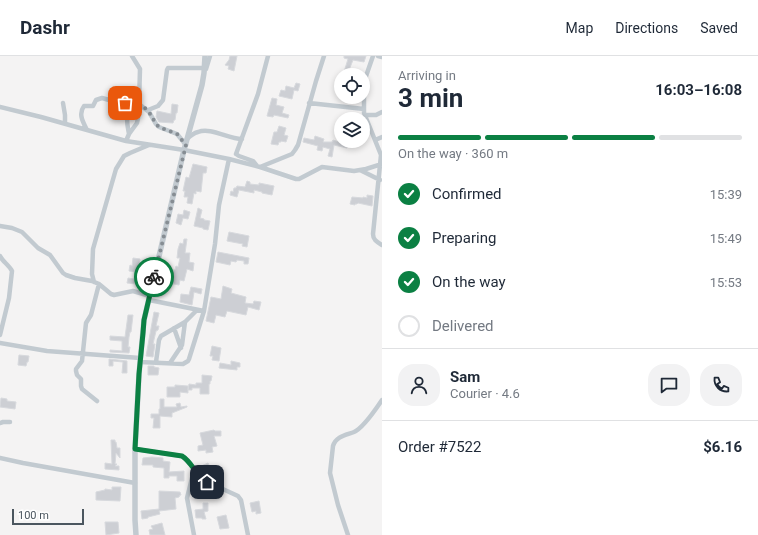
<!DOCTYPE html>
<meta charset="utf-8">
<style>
:root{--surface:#fff;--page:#f2f2f3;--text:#1f2937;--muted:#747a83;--line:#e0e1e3;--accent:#0b8043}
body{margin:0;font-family:Roboto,sans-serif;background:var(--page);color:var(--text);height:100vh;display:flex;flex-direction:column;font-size:15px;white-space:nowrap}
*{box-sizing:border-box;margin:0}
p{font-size:13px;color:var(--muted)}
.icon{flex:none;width:22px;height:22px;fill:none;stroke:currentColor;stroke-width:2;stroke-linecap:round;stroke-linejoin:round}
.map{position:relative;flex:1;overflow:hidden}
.details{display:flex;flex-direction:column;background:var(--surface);width:376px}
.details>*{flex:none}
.controls{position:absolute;left:334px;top:12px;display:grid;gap:8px}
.controls a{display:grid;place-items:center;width:36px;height:36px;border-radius:50%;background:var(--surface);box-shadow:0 2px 6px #0003;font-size:20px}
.scale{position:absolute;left:12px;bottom:10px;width:72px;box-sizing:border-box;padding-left:4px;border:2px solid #4b565f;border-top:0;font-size:11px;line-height:14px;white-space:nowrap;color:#4b565f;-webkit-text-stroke:3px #fff;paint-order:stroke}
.pin{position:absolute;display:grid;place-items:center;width:34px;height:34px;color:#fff;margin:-17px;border-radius:8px;box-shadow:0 2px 6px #0006}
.courier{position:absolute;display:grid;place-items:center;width:40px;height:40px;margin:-20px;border:3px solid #0b8043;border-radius:50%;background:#fff;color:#222;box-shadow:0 1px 5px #0007}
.summary em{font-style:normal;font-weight:700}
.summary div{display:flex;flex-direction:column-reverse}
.summary{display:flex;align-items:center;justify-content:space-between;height:68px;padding:0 16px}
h1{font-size:26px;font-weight:700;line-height:30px}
.bar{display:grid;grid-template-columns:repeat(4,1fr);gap:6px 4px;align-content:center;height:48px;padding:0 16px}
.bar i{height:5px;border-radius:3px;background:var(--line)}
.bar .on{background:var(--accent)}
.bar p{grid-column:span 4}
.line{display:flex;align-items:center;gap:10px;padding:0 16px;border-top:1px solid var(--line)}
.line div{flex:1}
.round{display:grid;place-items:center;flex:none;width:42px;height:42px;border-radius:16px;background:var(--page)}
ol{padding:0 16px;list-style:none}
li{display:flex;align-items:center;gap:12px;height:44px}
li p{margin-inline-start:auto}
li .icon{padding:4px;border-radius:50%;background:var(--accent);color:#fff;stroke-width:4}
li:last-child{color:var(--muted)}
li i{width:22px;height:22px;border:2px solid var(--line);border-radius:50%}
header{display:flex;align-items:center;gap:24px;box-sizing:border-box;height:56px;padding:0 20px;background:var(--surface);border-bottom:1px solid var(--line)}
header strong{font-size:19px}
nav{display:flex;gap:22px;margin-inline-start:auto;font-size:14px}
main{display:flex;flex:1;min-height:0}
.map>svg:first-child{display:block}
.building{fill:#cdcfd4;stroke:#d7d9dd}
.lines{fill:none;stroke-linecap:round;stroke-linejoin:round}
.minor{stroke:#c2cad0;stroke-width:4.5}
.tertiary{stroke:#c2cad0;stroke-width:5.5}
.done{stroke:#868d93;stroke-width:4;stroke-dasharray:0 7.2}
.route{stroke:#0b8043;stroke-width:5}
</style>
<header>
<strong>Dashr</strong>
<nav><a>Map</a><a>Directions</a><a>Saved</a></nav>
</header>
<main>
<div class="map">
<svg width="382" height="479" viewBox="0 0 382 479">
<rect width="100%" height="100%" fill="#f4f3f3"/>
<path class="building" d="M230,0H237L234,15L228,13L229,10L225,9L229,4Z
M344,0H366L364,6L353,4L347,19H343L348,3L344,2Z
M296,27L300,28L298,35L294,34L292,43L279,40L281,34L285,35L286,30L294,32Z
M272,42L277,43L276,49L284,51L282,57L289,59L288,62L274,59L273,61L267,60Z
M172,48L178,49L177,57H176L175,64H174L173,67L159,66L156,61L157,55L171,58Z
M279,70L286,72L284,79L288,80L286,86L281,85V86H279L278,89L271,88L274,76H277Z
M315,80L324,83L323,86H332L333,84L348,89L347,92L334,89L332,101L328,100L330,93L323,91L322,95L317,94L318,90L303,86L304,82L314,84Z
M193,108L207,111L206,117H203L201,136L196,135V138L194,137L192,148L187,147L188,141H184L185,135H183L186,121L189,122Z
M247,125L250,126V128L259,129V127L274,130L272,139L262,137V136L254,134V137L239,134L237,141L230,139L231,135L233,136L234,132H236L237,130L245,131Z
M367,139L373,140L372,150L358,147L357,148H355V149L350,148L352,141L363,142V141L367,142Z
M198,152L202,154L200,162L204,163V164L210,165L208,174L203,173V172L194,170Z
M184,154L190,156L188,163L183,162L181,169L176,167L178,158L183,159Z
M229,176L249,180L247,191L242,190L243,188L227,185Z
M184,183H187L185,197H190L189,206L194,207L193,215L187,213L184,225L180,224L179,229L169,227L172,214H175L176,210L178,211L180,202H177L178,193L180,187L183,188Z
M218,196L249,202L248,208H244V205L237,204L236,206L231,205L230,209L216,206Z
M133,202L140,203L139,211H140L137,228L127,227L128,222L134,223L136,216L129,215L130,209L132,210Z
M223,230L232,233L231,237L246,241L245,247L253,248L254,245L261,246L259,254L248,251L246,259L227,255L225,261L216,259L214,267L206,265L211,241L221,243Z
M191,231L202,233L201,238L194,236L192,249L180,246L181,238L189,239Z
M154,256L159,257L156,270H159L158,274L156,275L153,288H155L153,301L146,300Z
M128,259H133L131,276H130L129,281L128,291H130L129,297L110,296V294L122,295V285L110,284V280L125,281Z
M212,290L221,292L219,305L212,304L213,300H210Z
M19,299L29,300L28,306H27L26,310L18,309Z
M109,303L127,305V317H122L123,306L113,305V310H109Z
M231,305L240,307V311H237V314L219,312L220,307L231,309Z
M148,310H154V311L159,312L158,319H148Z
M202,319L212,320L211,325H210V328H209V338H200V332H192V334H188L189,328L196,329V327H202Z
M175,329L188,330V337L180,336V341H167V331H175Z
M1,342L7,343V345L16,346L15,353L0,351Z
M160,343H164V351H177L176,348L180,347L181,351L187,350V351L172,357V361L160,360V372H153L154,362H151V358H159V353H160Z
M214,374L215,375H221V380H214L217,390L212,391L213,396L206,397V394L198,395V390L203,389L200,377Z
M111,384H115V386H116L117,392H120V402L116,397L115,408H117L115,410H119V414L105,413V407L112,408Z
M152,401L163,402V405L170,406L169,416L184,415V425H177V420H169V422H164V412L153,411V409H142L143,402Z
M208,407L212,416L204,420L199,411Z
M112,431H121L120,445L96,444V436L105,434V433L112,434Z
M159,435L180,436L181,439H180L179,441L175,442L176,453L159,455L160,458L148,461V462L142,463L141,455L159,453Z
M259,445L261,457L256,458V455L252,456L250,447Z
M203,447H208V455L204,456L206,463H202V462H196L195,454L203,453Z
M226,459L229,472L220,473L217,461Z
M105,466H118L119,477L106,479Z
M162,467L165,479H150L149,474L153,473L151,470Z"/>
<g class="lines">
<path class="minor" d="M373,0L365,23L364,34V57L381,99L373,178C373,184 377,186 382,189
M378,0L382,1
M206,13L210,0
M63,47L65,59V67
M309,47L364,53
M0,51L41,61L126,85L184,94L229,103L260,111L296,123H299L322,111L354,115L366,113L382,108
M148,54L158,50L163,44L167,14L168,12H204
M365,59H376L382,56
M87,74C83,66 78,58 84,50H93L96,44L102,42L120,47L139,48L149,56L156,68L159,71L177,78L186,89
M129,78C127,65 123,58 139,53
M187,83C190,80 194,77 198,76C211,71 228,83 242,83
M375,84L382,81
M126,85L129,78L137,67L138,62L139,48L140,13L132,0
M257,110L253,105L239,100L236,98L258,38L268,0
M260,111L292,98L295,94L298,89L316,25L324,0
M360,114L380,124
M0,170L12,172L22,176L38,192L50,199L63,217L66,219L75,222L92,225L99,228L111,238L114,239L133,235L150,240
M0,200C3,206 9,209 12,215L9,242L0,279
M94,226L92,218L93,193L116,113L124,100L130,97L149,89
M149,244L204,255
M174,272L181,292
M0,287L47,295L140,302
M140,306L183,308L188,305L189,303L204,255L215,188L219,149L229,103
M156,306L159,284L161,280L185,266L197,254
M170,307L182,289L185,266
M97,345L82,333L81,330V323L77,319L76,315V313L82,305L86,267L91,259L99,228
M0,367L3,366H10
M135,393L181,400L185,402L203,424L238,440L241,444L248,479
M0,402L23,407L135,427
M194,479L187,442L194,414
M348,479L338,449L330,417L333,390C336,380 346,379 354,376C363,372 376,353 382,344"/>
<path class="tertiary" d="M136,479L135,464V393L139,318L144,264L184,94L202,29L204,17L205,0"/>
</g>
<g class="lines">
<path class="done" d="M125,47L139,48L145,52L149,56L156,68L159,71L177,78L186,89L154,221"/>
<path class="route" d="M154,221L144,264L143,277L139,318L135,393L182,400C192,406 196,420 207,426"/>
</g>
</svg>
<div class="controls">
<a><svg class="icon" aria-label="locate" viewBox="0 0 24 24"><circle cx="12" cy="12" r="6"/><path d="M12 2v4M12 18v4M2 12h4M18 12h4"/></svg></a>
<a><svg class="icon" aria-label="layers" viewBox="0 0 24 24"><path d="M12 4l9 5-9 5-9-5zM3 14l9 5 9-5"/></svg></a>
</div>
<div class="scale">100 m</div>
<div class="pin" style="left:125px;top:47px;background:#ea580c"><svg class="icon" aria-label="bag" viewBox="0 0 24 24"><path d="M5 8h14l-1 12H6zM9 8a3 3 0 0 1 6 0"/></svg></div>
<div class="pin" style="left:207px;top:426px;background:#1f2937"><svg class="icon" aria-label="home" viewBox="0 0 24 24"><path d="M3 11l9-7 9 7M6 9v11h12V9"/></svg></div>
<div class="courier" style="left:154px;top:221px"><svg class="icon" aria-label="bike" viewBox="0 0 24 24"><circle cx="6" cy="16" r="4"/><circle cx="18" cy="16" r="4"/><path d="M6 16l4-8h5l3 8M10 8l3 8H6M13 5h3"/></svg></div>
</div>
<section class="details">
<div class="summary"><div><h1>3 min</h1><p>Arriving in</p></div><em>16:03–16:08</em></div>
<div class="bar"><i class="on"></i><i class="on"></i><i class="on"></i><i></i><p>On the way · 360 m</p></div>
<ol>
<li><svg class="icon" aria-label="check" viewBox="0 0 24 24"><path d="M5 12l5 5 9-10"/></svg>Confirmed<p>15:39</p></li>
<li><svg class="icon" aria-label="check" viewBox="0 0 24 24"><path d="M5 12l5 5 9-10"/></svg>Preparing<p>15:49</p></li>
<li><svg class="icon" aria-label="check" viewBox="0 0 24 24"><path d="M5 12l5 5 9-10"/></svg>On the way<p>15:53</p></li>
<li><i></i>Delivered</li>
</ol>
<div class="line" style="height:72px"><a class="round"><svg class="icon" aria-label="person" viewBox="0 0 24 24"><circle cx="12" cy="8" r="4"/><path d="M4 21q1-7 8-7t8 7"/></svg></a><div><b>Sam</b><p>Courier · 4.6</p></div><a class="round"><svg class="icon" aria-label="chat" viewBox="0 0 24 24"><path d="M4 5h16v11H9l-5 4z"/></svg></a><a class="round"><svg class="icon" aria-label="phone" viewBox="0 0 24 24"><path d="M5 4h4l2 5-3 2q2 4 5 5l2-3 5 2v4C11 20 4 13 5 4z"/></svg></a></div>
<div class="line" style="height:52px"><div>Order #7522</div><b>$6.16</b></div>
</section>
</main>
